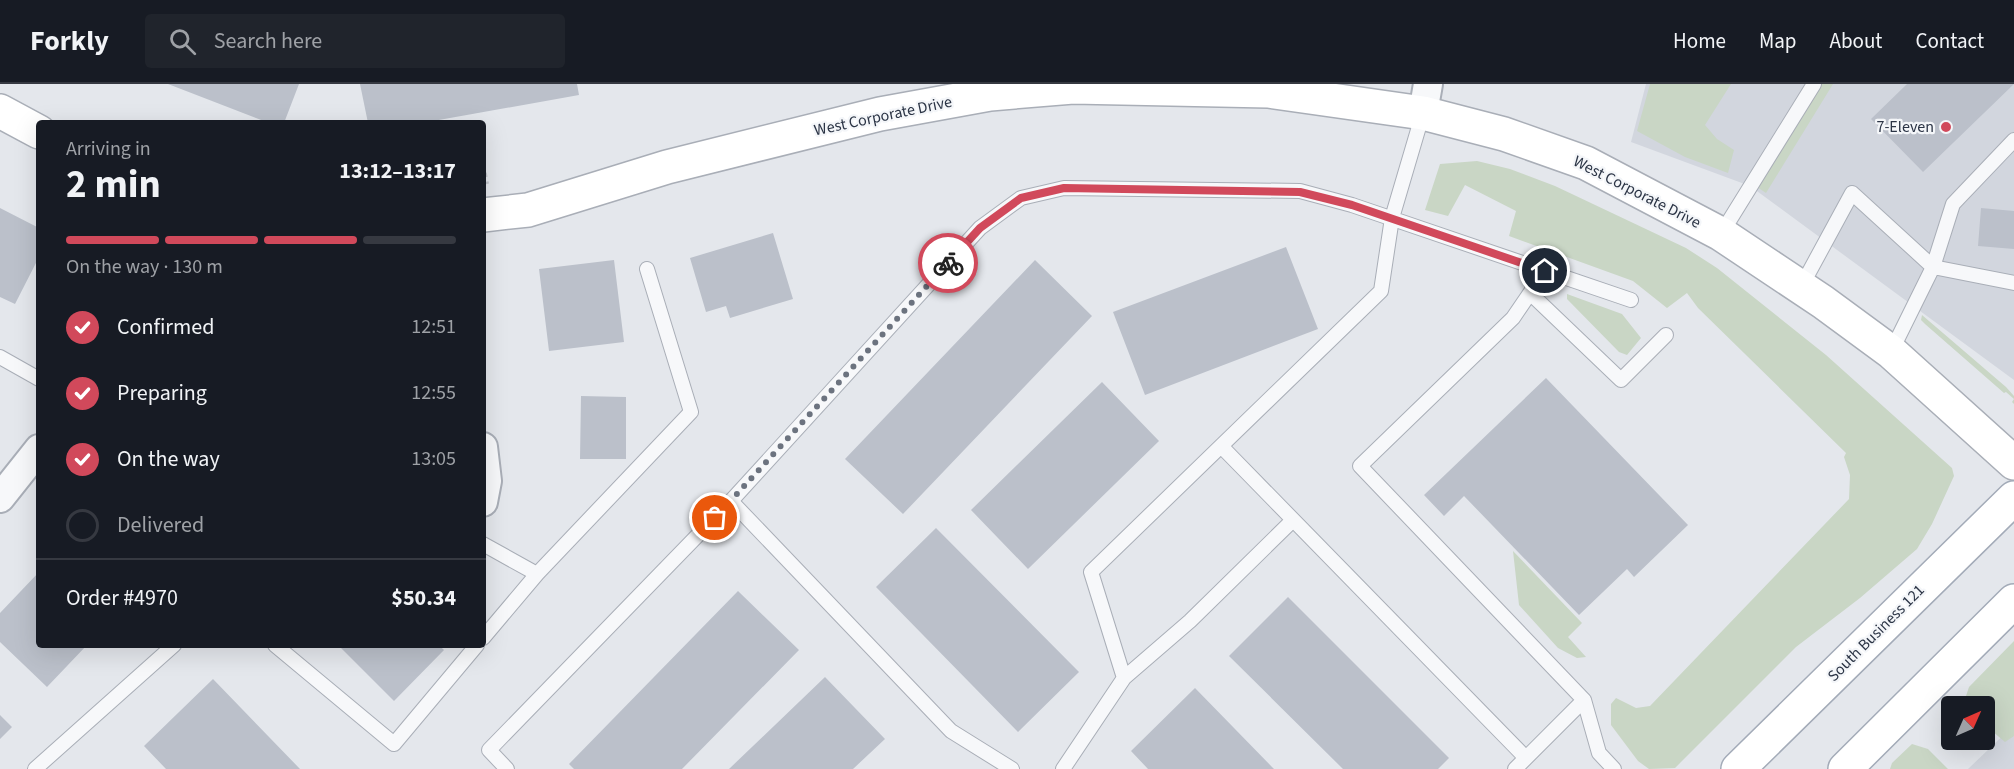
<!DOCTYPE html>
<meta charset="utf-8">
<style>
:root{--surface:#171b24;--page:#20242c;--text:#f1f3f6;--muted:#9ea1a6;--line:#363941;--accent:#d1495b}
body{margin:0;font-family:"Source Sans 3",sans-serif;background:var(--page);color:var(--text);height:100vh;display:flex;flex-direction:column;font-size:22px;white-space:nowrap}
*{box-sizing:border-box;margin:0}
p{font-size:20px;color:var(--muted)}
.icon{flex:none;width:33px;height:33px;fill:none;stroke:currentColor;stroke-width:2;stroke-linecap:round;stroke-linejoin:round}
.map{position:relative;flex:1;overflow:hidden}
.side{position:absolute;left:36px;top:36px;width:450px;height:528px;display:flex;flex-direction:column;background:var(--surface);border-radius:6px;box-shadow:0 6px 24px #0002}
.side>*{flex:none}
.needle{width:39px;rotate:45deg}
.tools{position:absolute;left:1941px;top:612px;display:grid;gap:12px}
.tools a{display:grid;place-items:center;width:54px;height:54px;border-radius:6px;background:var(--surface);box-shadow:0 6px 24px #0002;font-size:30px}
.pin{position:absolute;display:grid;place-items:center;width:51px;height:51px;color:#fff;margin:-26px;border:3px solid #fff;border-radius:50%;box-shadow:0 2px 6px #0007}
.courier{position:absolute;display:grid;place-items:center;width:60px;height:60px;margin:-30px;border:4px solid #d1495b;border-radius:50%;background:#fff;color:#222;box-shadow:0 2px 8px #0007}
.headline em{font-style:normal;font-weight:700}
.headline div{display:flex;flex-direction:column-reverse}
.headline{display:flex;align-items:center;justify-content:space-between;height:102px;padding:0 30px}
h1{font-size:39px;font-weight:700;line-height:45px}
.bar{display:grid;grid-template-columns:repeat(4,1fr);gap:9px 6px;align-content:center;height:72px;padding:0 30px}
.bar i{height:8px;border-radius:4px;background:var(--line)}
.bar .on{background:var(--accent)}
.bar p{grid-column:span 4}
.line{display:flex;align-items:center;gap:15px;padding:0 30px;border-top:2px solid var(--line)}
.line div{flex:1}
ol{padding:0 30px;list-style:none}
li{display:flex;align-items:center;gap:18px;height:66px}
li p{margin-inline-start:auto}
li .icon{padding:6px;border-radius:50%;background:var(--accent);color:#fff;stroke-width:4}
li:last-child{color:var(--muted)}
li i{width:33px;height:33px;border:3px solid var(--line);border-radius:50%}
header{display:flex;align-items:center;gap:36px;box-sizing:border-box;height:84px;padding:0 30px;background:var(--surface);border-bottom:2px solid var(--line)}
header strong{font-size:28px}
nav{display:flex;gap:33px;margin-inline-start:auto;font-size:21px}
.search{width:420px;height:54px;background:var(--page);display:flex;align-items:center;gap:15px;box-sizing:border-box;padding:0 21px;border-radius:6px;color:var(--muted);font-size:22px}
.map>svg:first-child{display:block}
.built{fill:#d2d6de}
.green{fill:#c9d6c5}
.building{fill:#bbc0ca}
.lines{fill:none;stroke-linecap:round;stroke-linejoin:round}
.lane-casing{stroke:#a9aeb7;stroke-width:16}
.street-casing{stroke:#a9aeb7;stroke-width:32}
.secondary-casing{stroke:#a9aeb7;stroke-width:36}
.primary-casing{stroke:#a3abb8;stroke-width:36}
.path{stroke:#c2c5cb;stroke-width:4;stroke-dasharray:4.5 4.5;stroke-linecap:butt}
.lane{stroke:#f7f8fa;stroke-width:14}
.street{stroke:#f7f8fa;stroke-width:28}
.secondary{stroke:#fff;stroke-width:33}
.primary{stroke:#fff;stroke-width:33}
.done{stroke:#6c737f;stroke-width:6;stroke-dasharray:0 10.8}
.route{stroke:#d1495b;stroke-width:8}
.poi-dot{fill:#d1495b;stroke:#f4f6f9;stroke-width:2}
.labels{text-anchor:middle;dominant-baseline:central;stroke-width:4.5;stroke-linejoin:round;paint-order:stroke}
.street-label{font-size:16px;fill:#2b3445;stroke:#f4f6f9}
.poi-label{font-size:16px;fill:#2b3445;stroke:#f4f6f9;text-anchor:end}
</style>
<header>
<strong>Forkly</strong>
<div class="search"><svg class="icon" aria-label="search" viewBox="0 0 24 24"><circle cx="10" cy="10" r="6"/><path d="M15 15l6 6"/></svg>Search here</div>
<nav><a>Home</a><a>Map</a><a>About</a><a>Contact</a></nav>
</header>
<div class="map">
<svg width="2014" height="685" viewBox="0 0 2014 685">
<rect width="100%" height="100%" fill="#e4e7ec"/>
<path class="built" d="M1646,0H2014V296L1750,102L1631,58Z
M2014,641V685H1968Z"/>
<path class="green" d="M1650,0H1731L1705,41L1717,55L1734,66L1728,89L1685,73L1637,47Z
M1816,0H1833L1766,109L1754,101Z
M1477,77L1510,85L1555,102L1686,164L1717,184L1826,271L1952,384L1954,392L1932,440L1917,465L1860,514L1796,563L1675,684L1649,685L1638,677L1611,641V620L1616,614L1636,624L1650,622L1849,415L1850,391L1844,373L1846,369L1698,224L1687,209L1667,224L1633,197L1509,152L1516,127L1465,101L1448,132L1425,126L1440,80Z
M1567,210L1622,230L1641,254L1627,271L1619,268L1567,215Z
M1922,231L2006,303L2014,312V320L2012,318L2014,315L2006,308L2004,309L1925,240L1921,236Z
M1513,467L1582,539L1568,553L1586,573L1577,574L1558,564L1519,521Z
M2014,557V652L2005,658L1985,641L1984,622H1968L1966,612L1969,603Z
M1912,660L1928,665L1948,685H1890L1892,679Z"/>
<path class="building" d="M168,0H299L284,39H269Z
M360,0H577L579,11L422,39H368Z
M1907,0H2014L1923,88L1871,35Z
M0,124L39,144V173L15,220L0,213Z
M1981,124L2014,127V165L1978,162Z
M773,149L793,215L730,234L726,222L706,228L690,174Z
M1286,163L1318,245L1145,311L1113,228Z
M614,176L624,258L549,267L539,185Z
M1035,176L1092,232L903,430L845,375Z
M1546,294L1688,441L1634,493L1627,485L1579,531L1464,412L1444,432L1424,411Z
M1102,298L1159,357L1028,485L971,426Z
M581,312L626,313V375H580Z
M936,444L1079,588L1018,648L876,503Z
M39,488V561H87L47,603L0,558V529Z
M738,507L799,566L682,685H574L569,680Z
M1288,513L1449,674L1438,685H1343L1229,572Z
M338,561H439L444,566L394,617Z
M825,593L885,655L853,685H729Z
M213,595L300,685H166L144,662Z
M1195,604L1274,685H1148L1131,667Z
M0,631L12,643L0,655Z"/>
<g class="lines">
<defs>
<path id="lane" d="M1721,150L1814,0
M1545,187L1513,234L1360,382L1584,616L1599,669L1614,685
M1801,203L1852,109L1933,183L2014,199
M1530,209L1621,296L1666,251
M1891,268L1933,183L1953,120L2014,56
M0,273L39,295
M1221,362L1526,674
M731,417L951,647L1012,685
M483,460L537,490L691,328L647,185
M483,554L537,490
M275,561L394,660L477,561
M1124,594L1190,537L1293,436
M35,685L174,561
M507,685L489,666L731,417L980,144L1021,114L1064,104L1300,107L1352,121L1631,216
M1063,685L1124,594L1091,488L1381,207L1392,134L1423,29
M1515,685L1584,616"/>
<path id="street" d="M1423,29L1428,0
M483,363L487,397L483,418
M0,414L39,365"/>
<path id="secondary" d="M0,27L39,48
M483,131L528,126L667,83L880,30L990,10L1073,3L1268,7L1423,29L1504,50L1586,79L1721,150L1823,218L1891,268L2014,379"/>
<path id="primary" d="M1738,685L2014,414
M1845,685L2014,517"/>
</defs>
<use href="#lane" class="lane-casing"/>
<use href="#street" class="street-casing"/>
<use href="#secondary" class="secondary-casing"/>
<use href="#primary" class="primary-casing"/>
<path class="path" d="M483,80L487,100"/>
<use href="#lane" class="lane"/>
<use href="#street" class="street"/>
<use href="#secondary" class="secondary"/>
<use href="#primary" class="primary"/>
</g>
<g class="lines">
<path class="done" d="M715,434L948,179"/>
<path class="route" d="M948,179L980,144L1021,114L1064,104L1300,108L1352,121L1545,187"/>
</g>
<circle class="poi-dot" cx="1946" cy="43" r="6"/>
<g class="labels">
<g class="street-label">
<text transform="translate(883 32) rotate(-12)">West Corporate Drive</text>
<text transform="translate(1637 108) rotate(27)">West Corporate Drive</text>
<text transform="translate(1876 549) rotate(-45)">South Business 121</text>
</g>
<g class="poi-label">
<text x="1934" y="43">7-Eleven</text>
</g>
</g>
</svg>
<div class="tools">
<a><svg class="needle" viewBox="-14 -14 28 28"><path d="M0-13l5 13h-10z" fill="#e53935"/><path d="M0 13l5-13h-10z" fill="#9ea1a6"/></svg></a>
</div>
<div class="pin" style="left:715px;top:434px;background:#ea580c"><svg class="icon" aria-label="bag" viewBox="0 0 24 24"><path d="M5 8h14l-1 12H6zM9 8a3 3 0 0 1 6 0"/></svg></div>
<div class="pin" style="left:1545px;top:187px;background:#1f2937"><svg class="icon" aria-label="home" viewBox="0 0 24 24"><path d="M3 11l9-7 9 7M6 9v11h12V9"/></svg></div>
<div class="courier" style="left:948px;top:179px"><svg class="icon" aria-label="bike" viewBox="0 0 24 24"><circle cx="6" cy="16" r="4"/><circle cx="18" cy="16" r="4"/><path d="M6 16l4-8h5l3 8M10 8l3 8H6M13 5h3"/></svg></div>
<section class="side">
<div class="headline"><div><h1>2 min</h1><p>Arriving in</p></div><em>13:12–13:17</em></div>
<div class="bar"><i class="on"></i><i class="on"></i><i class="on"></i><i></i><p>On the way · 130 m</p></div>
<ol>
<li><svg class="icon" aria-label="check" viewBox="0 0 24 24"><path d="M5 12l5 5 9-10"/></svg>Confirmed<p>12:51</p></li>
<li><svg class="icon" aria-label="check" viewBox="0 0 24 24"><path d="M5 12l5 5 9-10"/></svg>Preparing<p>12:55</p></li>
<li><svg class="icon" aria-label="check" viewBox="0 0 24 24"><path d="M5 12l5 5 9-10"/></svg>On the way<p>13:05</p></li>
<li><i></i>Delivered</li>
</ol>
<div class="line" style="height:78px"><div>Order #4970</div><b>$50.34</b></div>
</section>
</div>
